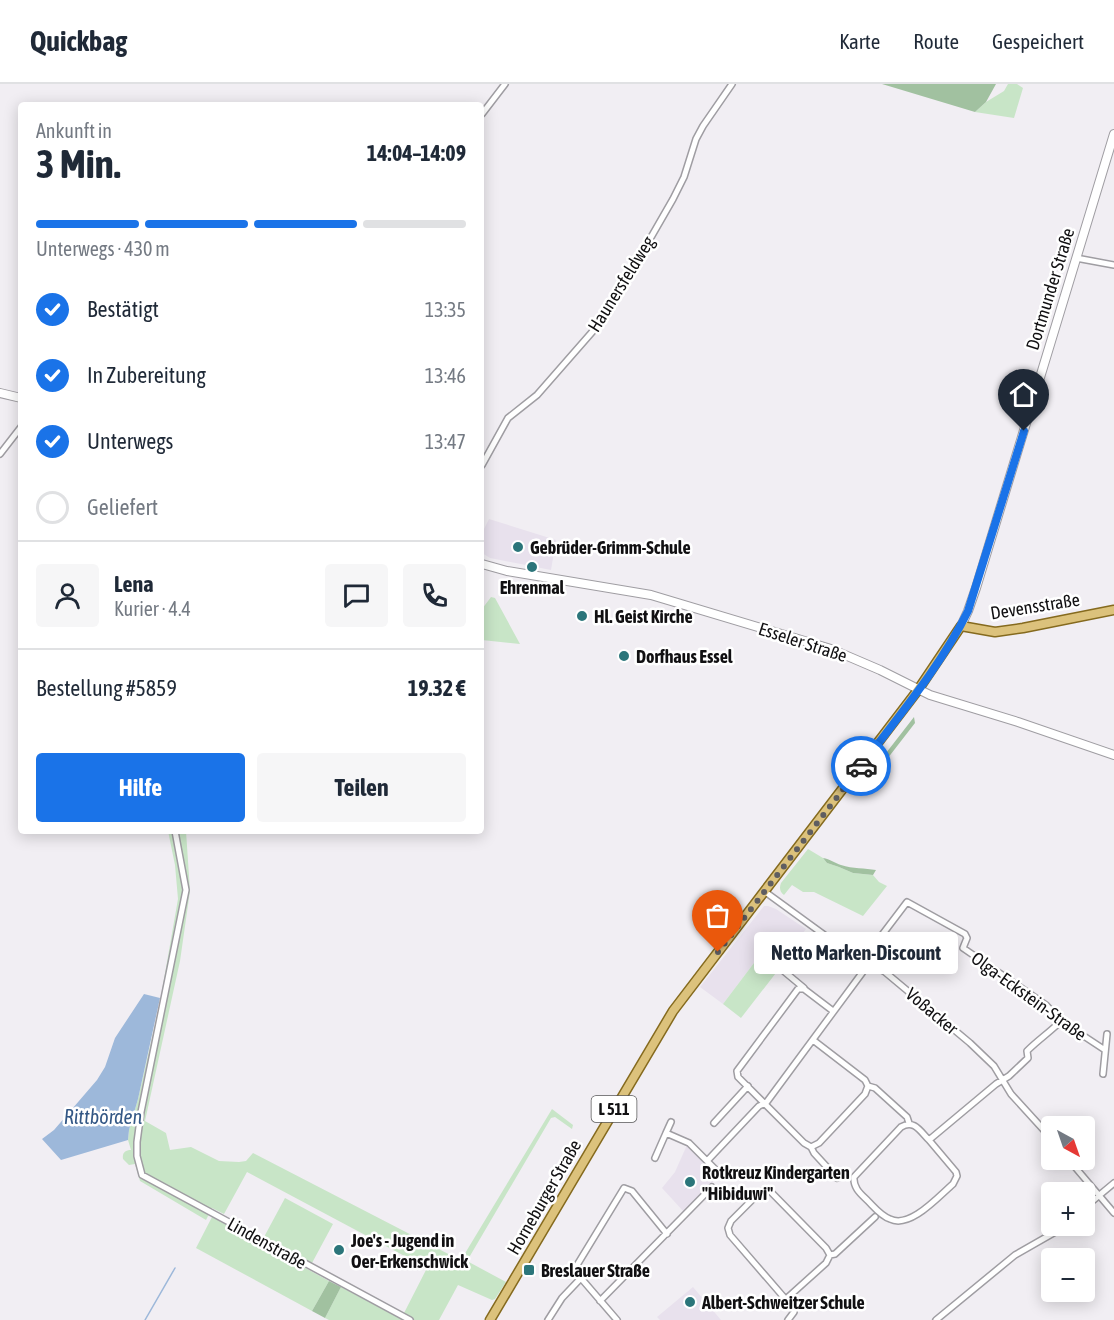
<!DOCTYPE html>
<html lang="de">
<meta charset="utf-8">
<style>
:root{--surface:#fff;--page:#f6f6f7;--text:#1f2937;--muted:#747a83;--line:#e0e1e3;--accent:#1a73e8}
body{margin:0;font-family:"Asap Condensed",sans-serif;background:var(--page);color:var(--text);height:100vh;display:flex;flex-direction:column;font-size:22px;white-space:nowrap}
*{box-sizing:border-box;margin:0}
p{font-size:20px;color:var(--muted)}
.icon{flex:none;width:33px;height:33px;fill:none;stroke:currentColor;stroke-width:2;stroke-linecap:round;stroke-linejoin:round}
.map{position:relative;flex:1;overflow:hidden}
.side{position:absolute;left:18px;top:18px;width:466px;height:732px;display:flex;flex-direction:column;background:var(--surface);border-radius:6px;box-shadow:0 3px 15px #0003}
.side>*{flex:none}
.needle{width:39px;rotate:140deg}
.tools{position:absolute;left:1041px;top:1032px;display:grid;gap:12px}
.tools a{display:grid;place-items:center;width:54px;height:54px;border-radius:6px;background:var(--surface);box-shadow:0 3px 15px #0003;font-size:30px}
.pin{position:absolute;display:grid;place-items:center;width:51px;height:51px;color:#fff;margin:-62px -26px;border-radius:50% 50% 50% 0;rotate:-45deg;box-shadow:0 0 6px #0007}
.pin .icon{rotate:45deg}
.courier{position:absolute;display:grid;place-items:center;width:60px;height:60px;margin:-30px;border:4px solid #1a73e8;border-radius:50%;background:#fff;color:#222;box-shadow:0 2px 8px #0007}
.bubble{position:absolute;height:42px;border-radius:6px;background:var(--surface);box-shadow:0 3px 15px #0003;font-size:20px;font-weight:700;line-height:42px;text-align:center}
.headline em{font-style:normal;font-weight:700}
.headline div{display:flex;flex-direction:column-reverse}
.headline{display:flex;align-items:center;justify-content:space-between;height:102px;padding:0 18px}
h1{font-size:39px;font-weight:700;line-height:45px}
.bar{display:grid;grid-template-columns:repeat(4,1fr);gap:9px 6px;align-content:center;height:72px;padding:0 18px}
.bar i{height:8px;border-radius:4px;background:var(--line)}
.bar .current{background:var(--accent)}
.bar p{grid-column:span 4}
.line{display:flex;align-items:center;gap:15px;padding:0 18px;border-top:2px solid var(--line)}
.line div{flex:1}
.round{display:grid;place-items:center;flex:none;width:63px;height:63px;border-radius:6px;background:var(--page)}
ol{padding:0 18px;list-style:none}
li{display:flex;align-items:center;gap:18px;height:66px}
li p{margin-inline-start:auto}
li .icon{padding:6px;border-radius:50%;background:var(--accent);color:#fff;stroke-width:4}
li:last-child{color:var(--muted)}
li i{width:33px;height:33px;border:3px solid var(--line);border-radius:50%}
.cta{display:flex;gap:12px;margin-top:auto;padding:12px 18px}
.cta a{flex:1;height:69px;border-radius:6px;background:var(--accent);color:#fff;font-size:24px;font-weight:700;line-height:69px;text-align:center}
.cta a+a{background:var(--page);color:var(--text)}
header{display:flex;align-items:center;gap:36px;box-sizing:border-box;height:84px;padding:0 30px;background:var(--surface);border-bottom:2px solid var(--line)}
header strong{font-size:28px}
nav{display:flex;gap:33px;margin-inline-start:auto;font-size:21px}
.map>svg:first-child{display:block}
.built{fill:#e8e1ed}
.green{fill:#c8e5c7}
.forest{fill:#a1c1a0}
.water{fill:#9db8da}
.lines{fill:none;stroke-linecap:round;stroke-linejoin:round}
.stream{stroke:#9db8da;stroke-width:1.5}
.minor-casing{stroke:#9f9da2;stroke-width:8}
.secondary-casing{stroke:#9f9da2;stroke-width:10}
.primary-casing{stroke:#856a1e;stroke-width:11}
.minor{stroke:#fff;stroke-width:5}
.secondary{stroke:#fff;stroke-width:8}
.primary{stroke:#dcc27c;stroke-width:8}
.done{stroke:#5f5e61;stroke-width:6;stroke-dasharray:0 10.8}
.route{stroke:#1a73e8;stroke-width:8}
.poi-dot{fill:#2b757a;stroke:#fff;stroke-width:2}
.labels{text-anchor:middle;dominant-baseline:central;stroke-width:5;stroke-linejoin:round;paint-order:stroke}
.shield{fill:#fff;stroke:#585859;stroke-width:1.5}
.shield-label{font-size:16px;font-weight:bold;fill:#111012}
.street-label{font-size:18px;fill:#111012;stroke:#fff}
.poi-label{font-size:18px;font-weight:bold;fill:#111012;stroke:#fff;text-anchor:start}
.water-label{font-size:20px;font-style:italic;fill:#335785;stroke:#fff}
</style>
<header>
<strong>Quickbag</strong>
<nav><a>Karte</a><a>Route</a><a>Gespeichert</a></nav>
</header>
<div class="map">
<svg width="1114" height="1236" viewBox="0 0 1114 1236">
<rect width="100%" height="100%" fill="#f1eef3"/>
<path class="built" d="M489,435L556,456L551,486L490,474L482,469V449Z
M764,822H768L776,825L806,845L776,883L760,871L723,920L700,903Z
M687,1061L718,1092L684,1128L662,1104L675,1088Z
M693,1203L721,1236H660L657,1233Z"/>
<path class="green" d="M1008,0H1017L1023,4L1014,34L975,28L986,18L1004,7Z
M491,513L495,514L520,560L482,556V525Z
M168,747H186L190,807L180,877L145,1037L166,1049L170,1066L191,1063L219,1077L239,1078L246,1077L253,1069L458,1175L464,1171L552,1025L573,1041L572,1045L555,1033L551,1034L467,1177L506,1198L495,1215L492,1216L458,1201L439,1236H412L403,1231L427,1184L247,1088L224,1130L212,1124L206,1136L140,1097L135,1080L129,1081L123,1075C122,1069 125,1066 131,1066L128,1056L129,1046L138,1015L160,918L178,815L175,781Z
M808,765L823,774L827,779L839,783L853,789L873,791L879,798L887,802L863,832L814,808H803L792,801L784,811C780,808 779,804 781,799Z
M760,871L779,885L741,934L723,920Z
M285,1114L333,1140L312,1179L264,1153Z
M212,1133L329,1197L312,1227L196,1164Z
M341,1203L403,1236H329L325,1234Z"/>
<path class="forest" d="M882,0H996L986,18L975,28Z
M914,633L915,639L860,710L855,709Z
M823,774C830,775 835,779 841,781C853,785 865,784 876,786L873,791L853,789L839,783L827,779Z
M329,1197L341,1203L325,1234L312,1227Z"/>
<path class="water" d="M144,910L160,914L138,1015L129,1046L128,1056L61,1076L42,1055L54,1046L97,996L105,983L115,954Z"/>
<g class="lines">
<path class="stream" d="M145,1236L175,1184"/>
<defs>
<path id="minor" d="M482,30L505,0
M1076,174L1114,181
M0,370L21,343
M482,381L508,334L537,311L593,247L650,155L673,115L684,93L696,55L703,42L732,0
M175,747L186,806L141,1028L137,1058V1072L142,1091L410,1236
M764,807L856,874C866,879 876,882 885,888L970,959L994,982L1011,1010L1052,1055
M780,884L804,904
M813,956L865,996L868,1002L865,1010L819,1059L811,1063L804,1059L738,993L737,987L798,905H804L833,927
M1103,990L1107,950
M868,1002L875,1004L907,1033L909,1039
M714,1039L748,1002
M666,1049L671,1038
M929,1056C920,1047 914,1035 901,1043L854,1093C853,1104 861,1110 868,1117C874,1123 881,1132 890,1135C910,1145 938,1113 953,1100L957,1092L956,1088L929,1056L996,1000L1009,992L1028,974L1027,967C1038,956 1050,948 1061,937
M811,1063L814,1069L837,1094
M655,1074L666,1049L689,1059L707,1077
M1069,1076L1114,1129
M723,1093L707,1077L759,1022L766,1019L865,885L866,879V872L907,818L965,850L967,854L963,864L1046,921L1061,937L1105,966
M1084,1124L1114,1099
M786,1215L826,1179L830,1171
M600,1217L712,1103
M548,1236L562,1214L581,1194
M617,1236L574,1186L624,1104L632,1107L667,1150
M788,1236L794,1228V1225L730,1151L728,1144L731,1137L759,1109L763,1107H770L826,1164L830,1171L835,1170L875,1133
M936,1236L1015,1171L1057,1147L1063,1142"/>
<path id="secondary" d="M0,309L21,314
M482,480L507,487L651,511L831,565L880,586L930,611L1018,638L1114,671
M961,542L968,527L976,504L1114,50"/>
<path id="primary" d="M490,1236L673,927L918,606L961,542L995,548L1023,544L1114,526"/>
</defs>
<use href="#minor" class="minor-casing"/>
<use href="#secondary" class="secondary-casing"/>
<use href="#primary" class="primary-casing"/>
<use href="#minor" class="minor"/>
<use href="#secondary" class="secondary"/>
<use href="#primary" class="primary"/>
</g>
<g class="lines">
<path class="done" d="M718,868L861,682"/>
<path class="route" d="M861,682C898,633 941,582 968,527L1024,347"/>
</g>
<g class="poi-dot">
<circle cx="518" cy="463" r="6"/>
<circle cx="532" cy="483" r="6"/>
<circle cx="582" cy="532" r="6"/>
<circle cx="624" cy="572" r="6"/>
<circle cx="690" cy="1098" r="6"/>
<circle cx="339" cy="1166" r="6"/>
<rect x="523" y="1180" width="12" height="12" rx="3"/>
<circle cx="690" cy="1218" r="6"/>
</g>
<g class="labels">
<rect class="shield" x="591.5" y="1012" width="45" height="26" rx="4.5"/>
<g class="shield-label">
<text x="614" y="1025">L 511</text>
</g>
<g class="street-label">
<text transform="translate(621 200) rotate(-58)">Haunersfeldweg</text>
<text transform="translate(1050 205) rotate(-73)">Dortmunder Straße</text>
<text transform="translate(1035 522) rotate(-9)">Devensstraße</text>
<text transform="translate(803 558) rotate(18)">Esseler Straße</text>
<text transform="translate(1029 912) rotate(36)">Olga-Eckstein-Straße</text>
<text transform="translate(932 927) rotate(40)">Voßacker</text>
<text transform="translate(544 1113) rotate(-60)">Horneburger Straße</text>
<text transform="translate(267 1159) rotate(29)">Lindenstraße</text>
</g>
<g class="poi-label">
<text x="530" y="463">Gebrüder-Grimm-Schule</text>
<text x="532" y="503" text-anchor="middle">Ehrenmal</text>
<text x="594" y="532">Hl. Geist Kirche</text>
<text x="636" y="572">Dorfhaus Essel</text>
<text x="702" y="1088">Rotkreuz Kindergarten<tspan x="702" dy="21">"Hibiduwi"</tspan></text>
<text x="351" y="1156">Joe's - Jugend in<tspan x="351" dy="21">Oer-Erkenschwick</tspan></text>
<text x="541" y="1186">Breslauer Straße</text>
<text x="702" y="1218">Albert-Schweitzer Schule</text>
</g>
<g class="water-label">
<text x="103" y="1032">Rittbörden</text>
</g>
</g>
</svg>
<div class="tools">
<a><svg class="needle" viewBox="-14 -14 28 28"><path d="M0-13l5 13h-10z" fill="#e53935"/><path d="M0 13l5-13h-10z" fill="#747a83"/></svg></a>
<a>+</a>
<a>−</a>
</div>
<div class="pin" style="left:718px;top:868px;background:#ea580c"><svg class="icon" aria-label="bag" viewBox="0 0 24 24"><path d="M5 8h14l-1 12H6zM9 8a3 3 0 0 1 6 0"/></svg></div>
<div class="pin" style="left:1024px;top:347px;background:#1f2937"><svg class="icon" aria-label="home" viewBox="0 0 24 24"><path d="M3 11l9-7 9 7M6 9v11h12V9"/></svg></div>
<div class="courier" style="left:861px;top:682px"><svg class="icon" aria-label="car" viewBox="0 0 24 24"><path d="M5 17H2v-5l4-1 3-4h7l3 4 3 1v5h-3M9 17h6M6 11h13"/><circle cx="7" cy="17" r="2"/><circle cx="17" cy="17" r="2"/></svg></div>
<div class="bubble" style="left:754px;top:848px;width:204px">Netto Marken-Discount</div>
<section class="side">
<div class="headline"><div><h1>3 Min.</h1><p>Ankunft in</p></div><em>14:04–14:09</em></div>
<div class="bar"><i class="current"></i><i class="current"></i><i class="current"></i><i></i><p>Unterwegs · 430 m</p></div>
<ol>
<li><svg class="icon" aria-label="check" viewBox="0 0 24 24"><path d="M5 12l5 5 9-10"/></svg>Bestätigt<p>13:35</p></li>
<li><svg class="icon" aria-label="check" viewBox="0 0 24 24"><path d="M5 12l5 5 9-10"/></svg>In Zubereitung<p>13:46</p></li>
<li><svg class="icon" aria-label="check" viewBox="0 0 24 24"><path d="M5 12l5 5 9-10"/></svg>Unterwegs<p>13:47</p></li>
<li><i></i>Geliefert</li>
</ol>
<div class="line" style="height:108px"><a class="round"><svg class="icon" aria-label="person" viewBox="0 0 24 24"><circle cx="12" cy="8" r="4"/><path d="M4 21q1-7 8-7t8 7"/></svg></a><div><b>Lena</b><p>Kurier · 4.4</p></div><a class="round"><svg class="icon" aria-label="chat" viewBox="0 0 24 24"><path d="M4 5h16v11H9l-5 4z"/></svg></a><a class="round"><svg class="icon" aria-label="phone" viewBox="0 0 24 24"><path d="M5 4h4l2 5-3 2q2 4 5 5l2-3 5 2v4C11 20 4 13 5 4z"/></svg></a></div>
<div class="line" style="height:78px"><div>Bestellung #5859</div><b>19.32 €</b></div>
<div class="cta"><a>Hilfe</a><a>Teilen</a></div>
</section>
</div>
